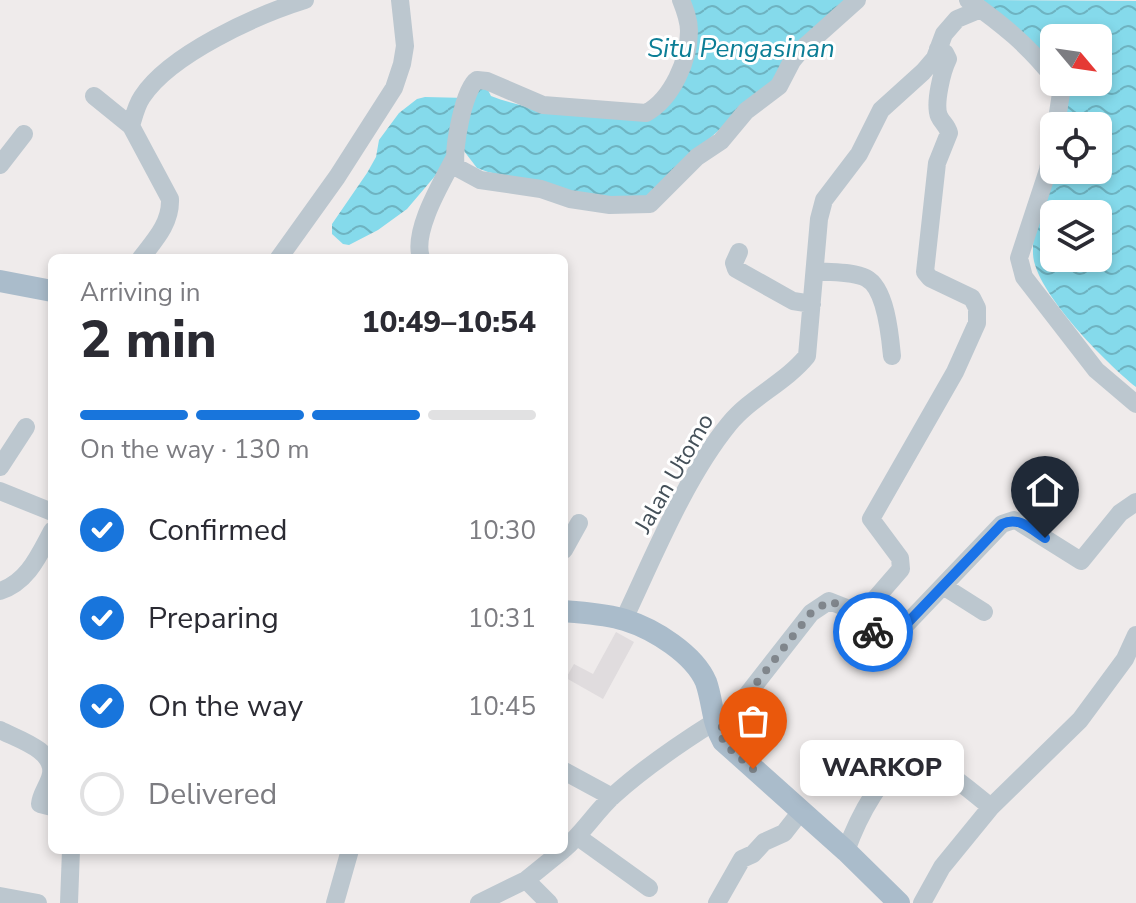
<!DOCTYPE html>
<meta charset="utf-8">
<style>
:root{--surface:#fff;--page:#f2f2f3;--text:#2b2b33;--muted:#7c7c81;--line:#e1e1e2;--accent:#1875dc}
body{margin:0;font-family:"Nunito Sans",sans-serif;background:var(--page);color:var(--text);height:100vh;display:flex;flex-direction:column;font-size:30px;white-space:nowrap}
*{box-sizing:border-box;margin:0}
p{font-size:26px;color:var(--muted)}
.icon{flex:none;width:44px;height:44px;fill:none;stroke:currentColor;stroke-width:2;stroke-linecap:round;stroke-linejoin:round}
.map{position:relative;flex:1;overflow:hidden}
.details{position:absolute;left:48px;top:254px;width:520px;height:600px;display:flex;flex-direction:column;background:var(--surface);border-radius:12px;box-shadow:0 4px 12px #0003}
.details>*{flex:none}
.needle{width:52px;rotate:119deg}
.buttons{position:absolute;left:1040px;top:24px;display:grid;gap:16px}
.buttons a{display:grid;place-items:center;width:72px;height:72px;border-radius:12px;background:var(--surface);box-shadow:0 4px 12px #0003;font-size:40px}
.pin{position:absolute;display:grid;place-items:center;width:68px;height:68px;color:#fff;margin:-82px -34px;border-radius:50% 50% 50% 0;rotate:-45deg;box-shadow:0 0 8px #0007}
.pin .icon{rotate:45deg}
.courier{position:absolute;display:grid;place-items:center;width:80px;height:80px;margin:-40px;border:6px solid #1a73e8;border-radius:50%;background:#fff;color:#222;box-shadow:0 2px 10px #0007}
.bubble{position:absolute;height:56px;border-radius:12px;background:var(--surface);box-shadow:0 4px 12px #0003;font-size:26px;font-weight:800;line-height:56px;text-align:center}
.summary em{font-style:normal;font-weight:800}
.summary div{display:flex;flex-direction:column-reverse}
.summary{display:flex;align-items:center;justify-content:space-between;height:136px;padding:0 32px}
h1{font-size:52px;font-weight:800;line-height:60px}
.bar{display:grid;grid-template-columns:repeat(4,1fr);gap:12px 8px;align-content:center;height:96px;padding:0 32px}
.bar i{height:10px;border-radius:6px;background:var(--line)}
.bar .current{background:var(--accent)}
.bar p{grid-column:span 4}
ol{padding:0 32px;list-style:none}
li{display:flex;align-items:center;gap:24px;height:88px}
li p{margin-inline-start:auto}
li .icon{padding:8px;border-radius:50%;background:var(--accent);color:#fff;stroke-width:4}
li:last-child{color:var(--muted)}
li i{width:44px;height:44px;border:4px solid var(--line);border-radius:50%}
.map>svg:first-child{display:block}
.education{fill:#e0dcde}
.water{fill:url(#water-waves);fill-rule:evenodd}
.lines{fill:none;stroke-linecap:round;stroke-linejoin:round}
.minor{stroke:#bcc7cf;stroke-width:18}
.major{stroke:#aabccb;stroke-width:22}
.done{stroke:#80868c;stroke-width:8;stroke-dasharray:0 14.4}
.route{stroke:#1a73e8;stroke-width:10}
.labels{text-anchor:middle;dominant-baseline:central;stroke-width:6;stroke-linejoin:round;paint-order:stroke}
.street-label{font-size:24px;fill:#445059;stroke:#fff}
.water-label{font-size:26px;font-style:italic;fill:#0c7e96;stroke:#fff}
</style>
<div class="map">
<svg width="1136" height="903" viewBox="0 0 1136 903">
<defs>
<pattern id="water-waves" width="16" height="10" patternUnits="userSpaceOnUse" patternTransform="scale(2)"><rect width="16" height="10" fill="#85daeb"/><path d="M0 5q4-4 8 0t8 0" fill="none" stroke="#6eb3c1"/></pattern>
</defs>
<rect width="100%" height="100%" fill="#efebeb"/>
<path class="education" d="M616,632L634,642L603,699L566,678L574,664L593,674Z"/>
<path class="water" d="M685,0H849L784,71L645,197L610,200L488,172L477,168L464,151L435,176L407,209L378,230L349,245L343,244L332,234V224L367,173L376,157L379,140L399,113L417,99L425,97L467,98L478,84H485L491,96C538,114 589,115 639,118L674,91Z
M983,0L1136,1V387C1107,364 1033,290 1033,253C1032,225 1046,196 1054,170H1098V126H1061L1063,82H1098V38H1054V68ZM1054,214H1098V258H1054Z"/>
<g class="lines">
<path class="minor" d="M681,0C685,10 689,20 689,31C689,60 672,99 646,113L543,105L487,81L477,80C464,88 452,151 456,167L480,180L541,189L570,199L610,205L650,204L697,157L721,141L746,111L779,86L792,61L801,50L857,0
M968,0C1001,23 1029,46 1054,78
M94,96L131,126
M1056,126L1061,93L1057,82
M1054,137L1048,170L1019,258L1024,277L1096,370L1136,404
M0,165L24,134
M739,252L734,263L736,269L793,301L812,304
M141,258C155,240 171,223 170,199L131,126C134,116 136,106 142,97C170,54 257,15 305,0
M279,258L337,177L394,88L402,64L405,46L400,0
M421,258C412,231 442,182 454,159
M815,271C830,273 852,271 866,278C886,288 890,335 892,356
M0,467L26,427
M0,491L52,512
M564,550L579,523
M943,586L984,612
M0,591C28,582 39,555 52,531
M862,614L901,569L900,558L871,519L955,372L977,323V308L972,298L930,278L925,272L937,163L949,133C947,125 942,123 939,116C934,104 942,71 948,59L945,53L938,49
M624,619C654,556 685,478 729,424C751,397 785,383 807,356L819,219L824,200L859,154L881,110L923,72L935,58L944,34L957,19L981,9
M0,730C17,739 55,750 51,774C49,785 41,793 40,804L52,807
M718,732L811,613L829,601L862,614L875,634L886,640L896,635L1002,524L1014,520L1019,522L1081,561L1120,513L1136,502
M564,771L612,797
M578,837L649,888
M564,849C583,833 596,811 614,795C645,767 679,744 714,722
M846,851C855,826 885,758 916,761C944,765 970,791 991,807
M526,880L549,903
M0,896L38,903
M69,903L71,850
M335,903L350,850
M479,903L526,880L563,850
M717,903L742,859L753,854L764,842L784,833L802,810
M922,903L942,867L991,807L1080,720L1125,659L1136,635"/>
<path class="major" d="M0,281L52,291
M564,611C584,613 606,614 625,620C654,629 694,654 706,682C713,702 712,722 723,741L846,851L899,903"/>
</g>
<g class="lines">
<path class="done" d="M753,769L729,748L718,732L811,613L829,601L862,614L873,632"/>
<path class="route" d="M873,632L882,640L896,635L1002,524C1019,516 1031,529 1045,538"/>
</g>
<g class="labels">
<g class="street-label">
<text transform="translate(674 473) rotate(-60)">Jalan Utomo</text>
</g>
<g class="water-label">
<text x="741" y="48">Situ Pengasinan</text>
</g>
</g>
</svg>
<div class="buttons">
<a><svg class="needle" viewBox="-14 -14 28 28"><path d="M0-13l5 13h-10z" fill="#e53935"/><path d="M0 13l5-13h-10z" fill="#7c7c81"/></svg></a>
<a><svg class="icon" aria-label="locate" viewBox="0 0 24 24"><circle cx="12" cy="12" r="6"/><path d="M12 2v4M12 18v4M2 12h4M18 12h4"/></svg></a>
<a><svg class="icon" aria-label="layers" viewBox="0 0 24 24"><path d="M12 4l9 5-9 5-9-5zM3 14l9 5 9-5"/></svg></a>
</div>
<div class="pin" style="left:753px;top:769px;background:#ea580c"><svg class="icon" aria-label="bag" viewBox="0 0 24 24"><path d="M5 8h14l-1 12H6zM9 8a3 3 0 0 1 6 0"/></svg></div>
<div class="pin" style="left:1045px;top:538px;background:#1f2937"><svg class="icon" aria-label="home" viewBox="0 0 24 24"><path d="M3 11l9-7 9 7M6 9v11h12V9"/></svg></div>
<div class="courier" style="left:873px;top:632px"><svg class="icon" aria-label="bike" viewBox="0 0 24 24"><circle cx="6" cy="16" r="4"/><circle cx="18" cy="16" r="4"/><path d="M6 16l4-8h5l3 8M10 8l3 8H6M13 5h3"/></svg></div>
<div class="bubble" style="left:800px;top:740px;width:164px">WARKOP</div>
<section class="details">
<div class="summary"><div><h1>2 min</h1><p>Arriving in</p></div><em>10:49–10:54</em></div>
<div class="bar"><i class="current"></i><i class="current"></i><i class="current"></i><i></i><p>On the way · 130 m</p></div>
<ol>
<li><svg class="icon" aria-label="check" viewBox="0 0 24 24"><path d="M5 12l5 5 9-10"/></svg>Confirmed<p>10:30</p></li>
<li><svg class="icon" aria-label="check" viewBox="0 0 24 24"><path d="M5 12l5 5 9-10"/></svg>Preparing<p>10:31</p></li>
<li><svg class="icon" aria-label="check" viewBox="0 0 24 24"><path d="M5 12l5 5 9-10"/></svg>On the way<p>10:45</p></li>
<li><i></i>Delivered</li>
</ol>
</section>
</div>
